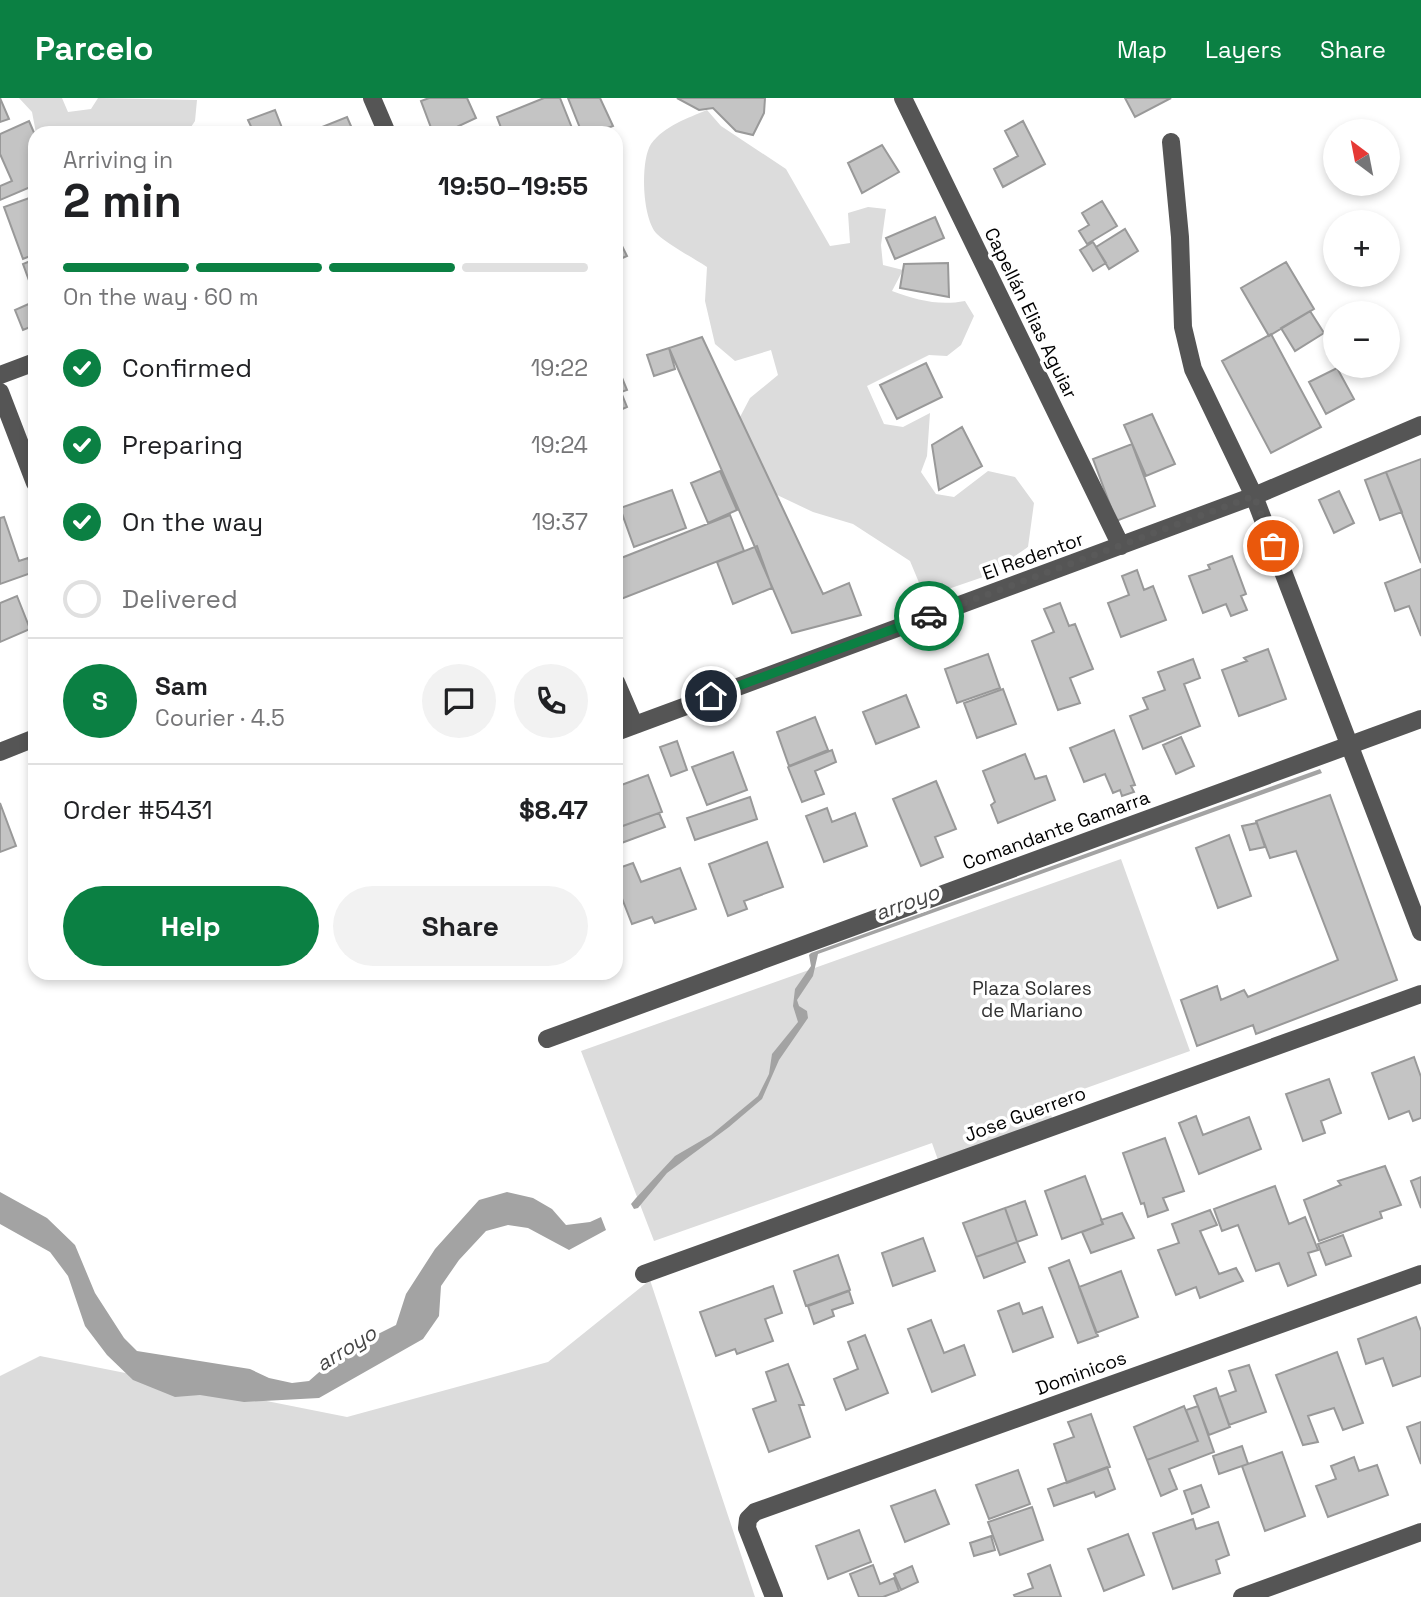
<!DOCTYPE html>
<meta charset="utf-8">
<style>
:root{--surface:#fff;--page:#f2f2f2;--text:#202124;--muted:#757577;--line:#e0e0e0;--accent:#0b8043}
body{margin:0;font-family:"Space Grotesk",sans-serif;background:var(--page);color:var(--text);height:100vh;display:flex;flex-direction:column;font-size:26px;white-space:nowrap}
*{box-sizing:border-box;margin:0}
p{font-size:23px;color:var(--muted)}
.icon{flex:none;width:38px;height:38px;fill:none;stroke:currentColor;stroke-width:2;stroke-linecap:round;stroke-linejoin:round}
.map{position:relative;flex:1;overflow:hidden}
.side{position:absolute;left:28px;top:28px;width:595px;height:854px;display:flex;flex-direction:column;background:var(--surface);border-radius:21px;box-shadow:0 4px 10px #0003}
.side>*{flex:none}
.needle{width:46px;rotate:328deg}
.controls{position:absolute;left:1323px;top:21px;display:grid;gap:14px}
.controls a{display:grid;place-items:center;width:77px;height:77px;border-radius:50%;background:var(--surface);box-shadow:0 4px 10px #0003;font-size:35px}
.pin{position:absolute;display:grid;place-items:center;width:60px;height:60px;color:#fff;margin:-30px;border:4px solid #fff;border-radius:50%;box-shadow:0 2px 7px #0007}
.courier{position:absolute;display:grid;place-items:center;width:70px;height:70px;margin:-35px;border:5px solid #0b8043;border-radius:50%;background:#fff;color:#222;box-shadow:0 2px 9px #0007}
.headline em{font-style:normal;font-weight:700}
.headline div{display:flex;flex-direction:column-reverse}
.headline{display:flex;align-items:center;justify-content:space-between;height:119px;padding:0 35px}
h1{font-size:46px;font-weight:700;line-height:52px}
.bar{display:grid;grid-template-columns:repeat(4,1fr);gap:10px 7px;align-content:center;height:84px;padding:0 35px}
.bar i{height:9px;border-radius:5px;background:var(--line)}
.bar .on{background:var(--accent)}
.bar p{grid-column:span 4}
.line{display:flex;align-items:center;gap:18px;padding:0 35px;border-top:2px solid var(--line)}
.line div{flex:1}
.round{display:grid;place-items:center;flex:none;width:74px;height:74px;border-radius:37px;background:var(--page)}
ol{padding:0 35px;list-style:none}
li{display:flex;align-items:center;gap:21px;height:77px}
li p{margin-inline-start:auto}
li .icon{padding:7px;border-radius:50%;background:var(--accent);color:#fff;stroke-width:4}
li:last-child{color:var(--muted)}
li i{width:38px;height:38px;border:4px solid var(--line);border-radius:50%}
.cta{display:flex;gap:14px;margin-top:auto;padding:14px 35px}
.cta a{flex:1;height:80px;border-radius:42px;background:var(--accent);color:#fff;font-size:28px;font-weight:700;line-height:80px;text-align:center}
.cta a+a{background:var(--page);color:var(--text)}
header{display:flex;align-items:center;gap:42px;box-sizing:border-box;height:98px;padding:0 35px;background:var(--accent);color:#fff}
header strong{font-size:33px}
nav{display:flex;gap:38px;margin-inline-start:auto;font-size:24px}
.map>svg:first-child{display:block}
.green{fill:#dcdcdc}
.water{fill:#a3a3a3}
.building{fill:#c4c4c4;stroke:#999;stroke-width:2}
.lines{fill:none;stroke-linecap:round;stroke-linejoin:round}
.minor{stroke:#555;stroke-width:18}
.done{stroke:#595959;stroke-width:7;stroke-dasharray:0 12.6}
.route{stroke:#0b8043;stroke-width:9}
.labels{text-anchor:middle;dominant-baseline:central;stroke-width:7;stroke-linejoin:round;paint-order:stroke}
.street-label{font-size:19px;fill:#000;stroke:#fff}
.park-label{font-size:19px;fill:#333;stroke:#fff}
.water-label{font-size:21px;font-style:italic;fill:#444;stroke:#fff}
</style>
<header>
<strong>Parcelo</strong>
<nav><a>Map</a><a>Layers</a><a>Share</a></nav>
</header>
<div class="map">
<svg width="1421" height="1499" viewBox="0 0 1421 1499">
<rect width="100%" height="100%" fill="#fff"/>
<path class="green" d="M19,0H62L68,14L91,11L98,0L197,2L195,23L187,35H36L32,14Z
M707,12L721,28L786,71L830,148L850,145L848,115L868,109L886,111L881,147L883,167L903,172L892,193C917,202 938,208 965,203L974,218L961,247L947,258L929,257L867,288L884,326L903,329L930,315L927,358L921,374L936,396L954,399L988,373L1015,379L1034,405L1028,449L986,478L925,499L910,463L853,426L813,414L775,396L740,319L750,300L778,277L771,252L735,263L715,246L705,203L707,169C692,159 670,148 657,136C642,121 640,63 651,46C664,28 688,20 707,12Z
M1121,761L1190,953L1047,1004L1053,1023L938,1062L932,1045L654,1143L581,953Z
M650,1182L755,1499H0V1278L40,1258L347,1319L548,1264Z"/>
<path class="water" d="M1320,671L1322,675L818,856L813,878L797,902L799,908L807,913L808,920L779,962L762,1001L729,1029L667,1075L638,1110L634,1111L631,1106L636,1100L675,1058L711,1037L758,998L769,976L772,956L798,924L793,908L795,891L811,868L809,857L811,855Z
M0,1094L47,1120L75,1147L95,1195L124,1240L137,1253L250,1271L269,1280L292,1285L309,1283L342,1254L396,1227L406,1196L435,1151L479,1102L507,1094L533,1100L552,1111L566,1127L590,1124L601,1119L606,1132L569,1152L528,1130L508,1127L486,1133L459,1162L441,1188L439,1218L423,1241L319,1300L244,1304L200,1297L175,1299L133,1282L107,1257L85,1228L68,1178L50,1154L0,1126Z"/>
<path class="building" d="M0,0L9,21L0,24Z
M429,0H467L476,20L444,35H433L421,3Z
M544,0H560L574,35H503L497,19Z
M568,0H600L613,28L595,35H582Z
M677,0H765L764,15L753,37L736,33L713,10L699,12Z
M1125,0H1171L1135,19Z
M275,12L284,35H254L248,22Z
M347,19L354,35H319L317,31Z
M29,23L35,37V87L0,102V88L12,83L0,56V36Z
M1023,23L1045,66L1003,89L994,71L1018,58L1005,33Z
M882,47L899,74L862,95L848,65Z
M35,98V156L23,161L4,109Z
M1102,103L1117,128L1087,146L1079,133L1089,127L1082,115Z
M935,119L944,140L895,161L886,140Z
M1125,131L1138,153L1109,171L1096,149Z
M618,140L627,158L616,163V141Z
M1093,144L1106,165L1093,173L1080,152Z
M35,161V199L23,166Z
M1286,164L1314,211L1269,238L1241,190Z
M948,165L949,199L900,190L904,166Z
M33,204L35,227L23,232L15,212Z
M1310,213L1324,235L1295,253L1281,230Z
M1271,236L1321,329L1271,355L1222,263Z
M702,239L823,496L849,485L861,517L792,535L669,250Z
M669,250L675,271L654,278L647,257Z
M926,265L942,299L897,321L880,287Z
M616,270H618L627,292L621,294L627,309L616,314Z
M1337,270L1354,301L1326,316L1309,284Z
M1152,316L1175,366L1146,378L1124,327Z
M962,329L982,368L939,392L932,347Z
M1132,346L1155,408L1116,423L1093,361Z
M1421,361V465L1386,374Z
M720,373L737,412L708,425L691,385Z
M1386,374L1402,414L1380,422L1365,382Z
M672,392L686,430L634,449L620,410Z
M1339,393L1354,425L1334,435L1319,402Z
M730,417L744,453L621,501L616,488V462Z
M4,419L19,463L28,460L34,474L0,486V420Z
M757,448L772,490L733,506L717,464Z
M1232,458L1246,496L1241,498L1247,512L1231,518L1226,506L1203,515L1189,478L1210,471L1208,467Z
M1421,471V538L1409,508L1395,513L1385,485Z
M1137,472L1144,492L1153,488L1166,522L1121,539L1108,505L1129,497L1122,478Z
M17,498L30,531L0,544V505Z
M1060,505L1069,528L1075,526L1093,571L1070,580L1080,605L1058,612L1032,543L1054,534L1044,511Z
M1268,551L1286,601L1239,618L1222,572L1247,563L1244,560Z
M988,556L1000,590L957,605L945,571Z
M1193,561L1200,580L1184,586L1200,628L1143,651L1130,618L1148,611L1143,600L1165,592L1158,574Z
M1003,591L1016,626L977,640L964,605Z
M906,597L919,629L876,646L863,614Z
M815,619L828,652L789,668L777,634Z
M1114,632L1135,687L1131,688L1134,694L1122,698L1120,692L1113,695L1105,676L1084,684L1070,650Z
M1181,639L1194,668L1176,676L1163,647Z
M677,643L687,672L671,678L660,649Z
M832,652L836,664L815,673L824,696L802,704L788,669Z
M733,654L747,692L707,707L692,669Z
M1025,656L1035,681L1046,678L1055,702L998,725L991,707L995,704L983,673Z
M648,677L662,714L617,730L616,689Z
M936,683L956,731L935,739L943,759L921,768L893,701Z
M1330,697L1397,882L1256,936L1253,927L1197,948L1181,902L1217,888L1221,902L1244,892L1248,899L1338,862L1296,753L1270,760L1256,723Z
M750,699L757,721L695,742L687,720Z
M0,705L16,748L0,754Z
M827,710L832,724L855,715L867,748L824,764L806,718Z
M659,715L665,729L616,747V727L617,730Z
M1257,725L1265,749L1250,752L1242,728Z
M1229,737L1251,798L1218,810L1196,750Z
M767,744L783,789L744,803L747,811L728,818L709,766Z
M633,765L641,784L680,770L696,811L655,825L652,819L632,826L616,785V771Z
M1414,959L1421,979V1020L1413,1023L1409,1013L1389,1021L1372,975Z
M1329,981L1341,1015L1321,1023L1325,1035L1303,1043L1286,996Z
M1196,1018L1203,1037L1249,1019L1261,1051L1199,1076L1179,1025Z
M1165,1040L1184,1093L1163,1100L1168,1112L1148,1119L1144,1105L1141,1106L1123,1055Z
M1385,1068L1401,1107L1380,1114L1382,1120L1319,1143L1304,1102L1341,1087L1338,1083Z
M1085,1078L1103,1126L1062,1141L1045,1093Z
M1421,1079V1110L1411,1083Z
M1275,1088L1289,1126L1305,1119L1318,1152L1308,1155L1316,1177L1288,1188L1279,1165L1256,1173L1238,1127L1222,1133L1214,1111Z
M1025,1103L1037,1137L1017,1144L1005,1110Z
M1005,1110L1017,1144L976,1159L963,1125Z
M1210,1112L1217,1127L1200,1133L1219,1176L1236,1170L1243,1183L1200,1200L1196,1189L1176,1197L1158,1152L1179,1145L1172,1126Z
M1122,1115L1134,1140L1091,1155L1082,1134L1103,1126L1101,1122Z
M1343,1137L1351,1158L1326,1167L1318,1146Z
M923,1140L935,1173L893,1188L882,1155Z
M1017,1144L1025,1164L984,1180L976,1159Z
M838,1157L850,1192L806,1208L794,1173Z
M1069,1162L1098,1238L1078,1245L1049,1170Z
M1121,1173L1138,1219L1096,1235L1079,1189Z
M773,1188L782,1215L765,1221L773,1243L737,1256L735,1251L716,1258L700,1214Z
M849,1193L853,1205L832,1212L834,1218L814,1226L808,1208Z
M1019,1205L1023,1216L1042,1209L1053,1239L1013,1254L998,1213Z
M1416,1219L1421,1233V1278L1393,1288L1383,1260L1366,1266L1358,1241Z
M931,1222L944,1255L964,1247L975,1277L932,1294L908,1231Z
M865,1237L888,1295L846,1312L834,1281L858,1271L848,1244Z
M1337,1254L1363,1325L1343,1332L1334,1310L1308,1318L1318,1344L1303,1347L1276,1277Z
M788,1266L804,1307H799L810,1339L769,1354L753,1311L776,1303L766,1274Z
M1249,1267L1266,1314L1229,1327L1219,1299L1236,1293L1229,1273Z
M1216,1290L1230,1329L1209,1337L1194,1298Z
M1184,1308L1198,1343L1147,1362L1134,1329Z
M1198,1308L1214,1354L1169,1371L1177,1391L1161,1398L1147,1362L1198,1343L1186,1312Z
M1091,1316L1110,1369L1067,1385L1054,1346L1074,1339L1068,1324Z
M1421,1324V1366L1407,1329Z
M1242,1348L1248,1366L1219,1376L1213,1358Z
M1282,1354L1305,1418L1265,1433L1242,1368Z
M1354,1359L1359,1373L1377,1367L1388,1397L1328,1419L1316,1388L1336,1381L1331,1368Z
M1107,1369L1115,1391L1096,1399L1094,1394L1054,1408L1048,1391Z
M1018,1372L1030,1406L989,1421L976,1387Z
M1201,1387L1209,1409L1192,1416L1184,1393Z
M935,1392L949,1426L905,1444L891,1408Z
M1032,1409L1043,1442L1000,1457L988,1424Z
M1193,1421L1196,1431L1218,1424L1229,1457L1216,1462L1220,1475L1173,1491L1153,1435Z
M859,1432L871,1464L828,1481L816,1448Z
M1128,1436L1144,1477L1104,1493L1088,1451Z
M991,1438L995,1452L974,1458L970,1445Z
M873,1467L880,1486L894,1480L899,1493L883,1499H859L850,1476Z
M1050,1467L1061,1499H1015L1014,1497L1033,1490L1028,1476Z
M912,1468L918,1484L901,1492L894,1476Z"/>
<g class="lines">
<path class="minor" d="M372,0L387,35
M903,0L1121,448
M1171,44L1180,139L1183,229L1193,271L1254,398L1421,834
M0,277L35,264
M0,294L35,385
M616,584L634,626
M616,634L1254,398L1421,327
M0,654L35,640
M547,941L1421,621
M644,1176L1421,896
M774,1499L747,1430L748,1421L755,1414L1421,1176
M1242,1499L1421,1434"/>
</g>
<g class="lines">
<path class="done" d="M929,518L1254,398L1273,448"/>
<path class="route" d="M711,598L929,518"/>
</g>
<g class="labels">
<g class="street-label">
<text transform="translate(1031 215) rotate(64)">Capellán Elias Aguiar</text>
<text transform="translate(1033 458) rotate(-20)">El Redentor</text>
<text transform="translate(1056 732) rotate(-20)">Comandante Gamarra</text>
<text transform="translate(1025 1016) rotate(-20)">Jose Guerrero</text>
<text transform="translate(1081 1275) rotate(-20)">Dominicos</text>
</g>
<g class="park-label">
<text x="1032" y="890">Plaza Solares<tspan x="1032" dy="22">de Mariano</tspan></text>
</g>
<g class="water-label">
<text transform="translate(907 804) rotate(-20)">arroyo</text>
<text transform="translate(346 1250) rotate(-32)">arroyo</text>
</g>
</g>
</svg>
<div class="controls">
<a><svg class="needle" viewBox="-14 -14 28 28"><path d="M0-13l5 13h-10z" fill="#e53935"/><path d="M0 13l5-13h-10z" fill="#757577"/></svg></a>
<a>+</a>
<a>−</a>
</div>
<div class="pin" style="left:1273px;top:448px;background:#ea580c"><svg class="icon" aria-label="bag" viewBox="0 0 24 24"><path d="M5 8h14l-1 12H6zM9 8a3 3 0 0 1 6 0"/></svg></div>
<div class="pin" style="left:711px;top:598px;background:#1f2937"><svg class="icon" aria-label="home" viewBox="0 0 24 24"><path d="M3 11l9-7 9 7M6 9v11h12V9"/></svg></div>
<div class="courier" style="left:929px;top:518px"><svg class="icon" aria-label="car" viewBox="0 0 24 24"><path d="M5 17H2v-5l4-1 3-4h7l3 4 3 1v5h-3M9 17h6M6 11h13"/><circle cx="7" cy="17" r="2"/><circle cx="17" cy="17" r="2"/></svg></div>
<section class="side">
<div class="headline"><div><h1>2 min</h1><p>Arriving in</p></div><em>19:50–19:55</em></div>
<div class="bar"><i class="on"></i><i class="on"></i><i class="on"></i><i></i><p>On the way · 60 m</p></div>
<ol>
<li><svg class="icon" aria-label="check" viewBox="0 0 24 24"><path d="M5 12l5 5 9-10"/></svg>Confirmed<p>19:22</p></li>
<li><svg class="icon" aria-label="check" viewBox="0 0 24 24"><path d="M5 12l5 5 9-10"/></svg>Preparing<p>19:24</p></li>
<li><svg class="icon" aria-label="check" viewBox="0 0 24 24"><path d="M5 12l5 5 9-10"/></svg>On the way<p>19:37</p></li>
<li><i></i>Delivered</li>
</ol>
<div class="line" style="height:126px"><b class="round" style="background:var(--accent);color:#fff">S</b><div><b>Sam</b><p>Courier · 4.5</p></div><a class="round"><svg class="icon" aria-label="chat" viewBox="0 0 24 24"><path d="M4 5h16v11H9l-5 4z"/></svg></a><a class="round"><svg class="icon" aria-label="phone" viewBox="0 0 24 24"><path d="M5 4h4l2 5-3 2q2 4 5 5l2-3 5 2v4C11 20 4 13 5 4z"/></svg></a></div>
<div class="line" style="height:91px"><div>Order #5431</div><b>$8.47</b></div>
<div class="cta"><a>Help</a><a>Share</a></div>
</section>
</div>
